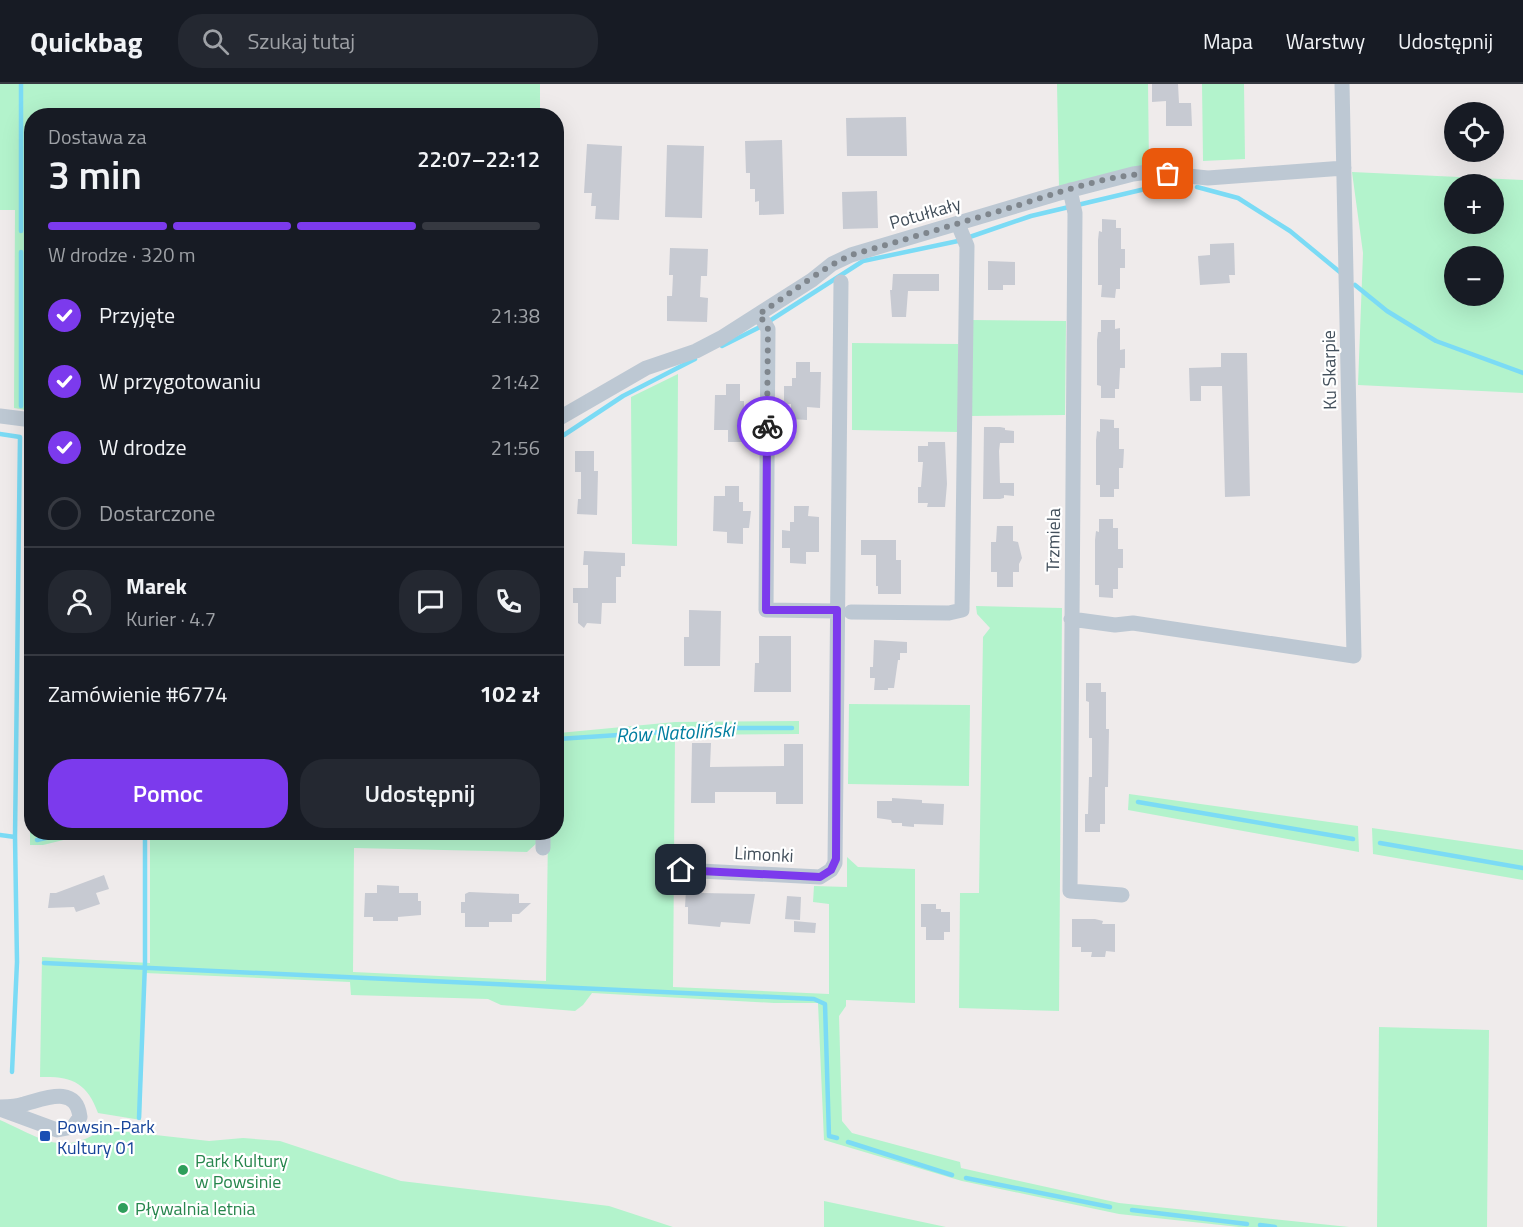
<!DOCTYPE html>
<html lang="pl">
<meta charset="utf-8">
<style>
:root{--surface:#171b24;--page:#242831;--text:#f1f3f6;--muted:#9ea1a6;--line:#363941;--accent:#7c3aed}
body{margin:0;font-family:"Titillium Web",sans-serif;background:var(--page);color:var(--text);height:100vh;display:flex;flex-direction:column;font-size:22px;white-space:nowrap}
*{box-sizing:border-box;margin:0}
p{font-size:20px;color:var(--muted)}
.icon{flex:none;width:33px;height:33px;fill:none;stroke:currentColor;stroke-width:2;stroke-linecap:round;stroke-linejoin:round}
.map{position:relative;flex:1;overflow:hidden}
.details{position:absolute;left:24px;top:24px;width:540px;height:732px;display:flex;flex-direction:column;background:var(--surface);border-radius:24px;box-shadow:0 6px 24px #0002}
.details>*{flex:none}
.tools{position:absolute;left:1444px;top:18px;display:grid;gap:12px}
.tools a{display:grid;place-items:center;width:60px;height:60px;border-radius:50%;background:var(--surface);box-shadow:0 6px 24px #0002;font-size:30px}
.pin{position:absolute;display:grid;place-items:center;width:51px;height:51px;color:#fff;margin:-26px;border-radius:12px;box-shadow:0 3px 9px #0006}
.courier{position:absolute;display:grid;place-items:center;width:60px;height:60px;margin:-30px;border:4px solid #7c3aed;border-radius:50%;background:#fff;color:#222;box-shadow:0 2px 8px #0007}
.head em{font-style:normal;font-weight:600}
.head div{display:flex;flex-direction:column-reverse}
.head{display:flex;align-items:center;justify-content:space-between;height:102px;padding:0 24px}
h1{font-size:39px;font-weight:600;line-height:45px}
.bar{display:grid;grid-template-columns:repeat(4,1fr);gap:9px 6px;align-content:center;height:72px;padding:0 24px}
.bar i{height:8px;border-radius:4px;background:var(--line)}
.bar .selected{background:var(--accent)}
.bar p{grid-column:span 4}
.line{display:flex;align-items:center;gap:15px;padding:0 24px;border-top:2px solid var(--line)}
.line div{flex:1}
.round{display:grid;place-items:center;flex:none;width:63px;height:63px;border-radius:24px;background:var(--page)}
ol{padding:0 24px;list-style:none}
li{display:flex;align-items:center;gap:18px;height:66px}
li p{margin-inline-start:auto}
li .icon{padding:6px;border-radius:50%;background:var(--accent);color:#fff;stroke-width:4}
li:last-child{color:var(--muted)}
li i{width:33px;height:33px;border:3px solid var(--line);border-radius:50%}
.cta{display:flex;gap:12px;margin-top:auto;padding:12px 24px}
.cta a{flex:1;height:69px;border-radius:24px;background:var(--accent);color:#fff;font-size:24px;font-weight:600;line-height:69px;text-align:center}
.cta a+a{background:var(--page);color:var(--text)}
header{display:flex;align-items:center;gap:36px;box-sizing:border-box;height:84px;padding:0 30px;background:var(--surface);border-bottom:2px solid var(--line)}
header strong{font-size:28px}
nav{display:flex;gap:33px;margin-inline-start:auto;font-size:21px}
.search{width:420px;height:54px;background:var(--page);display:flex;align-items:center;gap:15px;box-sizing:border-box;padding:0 21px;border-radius:24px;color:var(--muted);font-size:22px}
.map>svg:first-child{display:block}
.green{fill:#b3f3cc;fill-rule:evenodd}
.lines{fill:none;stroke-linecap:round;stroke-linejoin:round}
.stream{stroke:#7bdbf5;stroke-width:4.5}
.building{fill:#c7cad2}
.minor{stroke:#bdc8d3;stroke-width:15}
.done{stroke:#7f868d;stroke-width:6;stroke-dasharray:0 10.8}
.route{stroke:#7c3aed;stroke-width:8}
.transit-dot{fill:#1a4fb4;stroke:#fff;stroke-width:2}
.leisure-dot{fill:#2e9e5b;stroke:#fff;stroke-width:2}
.labels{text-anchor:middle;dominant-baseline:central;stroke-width:4.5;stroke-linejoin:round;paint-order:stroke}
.street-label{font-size:18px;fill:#424f5b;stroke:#fff}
.transit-label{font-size:18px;fill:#164399;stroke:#fff;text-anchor:start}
.leisure-label{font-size:18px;fill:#27864d;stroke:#fff;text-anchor:start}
.water-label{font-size:20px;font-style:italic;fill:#027ea0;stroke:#fff}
</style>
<header>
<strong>Quickbag</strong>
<div class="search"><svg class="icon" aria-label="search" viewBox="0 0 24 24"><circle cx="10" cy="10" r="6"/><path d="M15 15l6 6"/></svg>Szukaj tutaj</div>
<nav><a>Mapa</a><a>Warstwy</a><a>Udostępnij</a></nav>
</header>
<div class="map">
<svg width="1523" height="1143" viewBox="0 0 1523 1143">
<rect width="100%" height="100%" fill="#efebeb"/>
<path class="green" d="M0,0H540V31L32,32L31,327L14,324L15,126H0Z
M1057,0H1148L1149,81L1059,104Z
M1202,0H1244L1245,75L1203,77Z
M1352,88L1523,96V309L1358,301L1363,169ZM1494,100V140H1455V100ZM1455,172H1494V212H1455Z
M971,236L1066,237L1065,331L971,332Z
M852,259L958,260V348L852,346Z
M678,290L677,462L632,460L631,313Z
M976,522L1062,524L1059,927L959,924L960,809H979L983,553L990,544L977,530Z
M30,604L32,748L92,749L43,761H30Z
M849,620L970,621L969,702L848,700Z
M799,637V650L675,651L673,903L829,910V820L813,818L814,802L847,803V773L858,783L915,785V919L846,916V922L839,932L842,1037L852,1049L960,1078L961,1084L1119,1119L1349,1143H1239L1119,1130L962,1097L824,1056L818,919H774L592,909L583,921L575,927L501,921L488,915L351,911L350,898L145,889L141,1036L98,1029C87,998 71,992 40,993L42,873L150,879V749H538V758L527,768L354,764L353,888L546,897L548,749L556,748V660H559V649L675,638Z
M1129,710L1358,742L1359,768L1128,726Z
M1372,744L1523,766V796L1373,770Z
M1379,943L1489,946L1487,1143H1377Z
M0,1036C39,1053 63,1074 102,1045L209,1057L243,1054L280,1057L401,1097L609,1122L673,1143H0Z
M824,1117L946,1143H824Z"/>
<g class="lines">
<path class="stream" d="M1197,103L1238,114L1290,147L1341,189
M21,147V0
M1355,201L1387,227L1436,257L1523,289
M722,262L760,243L863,177L958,157L1031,132L1162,101
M21,322V168
M0,350L20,353L15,753L17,878L12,988
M564,351L623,312L695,275
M558,655L724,644H792
M1138,718L1353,755
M0,751L15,753
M37,756L71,748
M1380,759L1523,784
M44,879L814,915L825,920L829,1052L837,1054
M139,1034L145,879V748
M848,1058L952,1091
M966,1094L1110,1123
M1132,1126L1247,1140
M1260,1141L1275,1143"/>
</g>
<path class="building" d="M1152,0H1178L1179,19H1191L1192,42H1166V17L1152,18Z
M906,33L907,72H847L846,34Z
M782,56L784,130L759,131V117L755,118V105H750V89H746L745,57Z
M587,60L622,62L619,136L595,135L596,122H591L592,109H584Z
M667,61L704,62L702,134L665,133Z
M877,107L878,144L843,145L842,108Z
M1102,135L1116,136V144H1121V165H1125V184H1120V205H1116L1115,214L1101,213L1102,201H1098V156L1099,147L1102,148Z
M1234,159L1235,191H1229L1230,199L1200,201L1198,172L1210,171V160Z
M670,164L708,165L707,192H701L700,213L708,214L707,238L667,237V212H672L673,191H669Z
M988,177L1015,178V201H1003V206H988Z
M893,190H939V207H908L906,233H892L890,206H892Z
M1101,236H1115V245L1120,244V266L1125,265V284H1120L1119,305H1115V314H1101V302L1097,301V256L1098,248H1101Z
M1221,269H1247L1250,412L1225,413L1222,302H1201V317H1190L1189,284L1221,283Z
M796,278H810V288H821L820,324L807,323V336L791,335V320H784V302H792V294H796Z
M726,300H740V317H744V325H752L750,342H743V358H728V346H714L715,311H726Z
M1100,335L1114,336V344H1119V365H1124L1123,384H1119V405H1114V413H1100V401H1096V356L1097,347L1100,348Z
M984,343H1000L1005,344V346L1014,347V359H1000L999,367L1000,399H1014V412L1004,411V414L1000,415H983Z
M928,358H945L947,400L945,423H927L928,419H918V403H921L923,378H918V362H928Z
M575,367H594V387H598L597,431L577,430L578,415H581V388H575Z
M725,402H739V418H743V427H751L749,444H743V460L727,459V448L713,447L714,412H725Z
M794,422H809L808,432L819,433V468H806V480L790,479V464H782V446L790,447V438H794Z
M1099,435H1113V444H1118V465H1123V484H1118V505H1113V514L1099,513V501H1095V456L1096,447L1099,448Z
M997,442H1013V457L1018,458L1022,474L1019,480V488H1013V503H997V488H991V458H996Z
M861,456H896V476H901V510H878V502H876V471H861Z
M584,467L625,469V482H621V493H616V519H602L601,540L587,539L584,544L578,539V519H573V504H588V481H583Z
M689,526L721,527L720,582H684V553H689Z
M759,552H791V608H754L755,579H759Z
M874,556L907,558V569H900V576H898L894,604H888V606H874L875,594H870V583H873Z
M1086,599H1101V608H1106V645H1109L1108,703H1105V740H1100V748H1085V730H1088L1089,693H1092V654H1089V618L1086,617Z
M692,659H711L710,683L784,682V660H803V720H776V708H715V719H691Z
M892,714L922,716V719L944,720L943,741L914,740V743L902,742V739H892L891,736L877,734V717H892Z
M104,791L109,805L96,809L100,820L76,828L74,823L48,824L50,809H56Z
M377,801L399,802V809H418V817H421V831L398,833V837H373V833H364L365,809H377Z
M686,806L702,807V809L755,810L750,840L721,838L720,843L688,840V823H685Z
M469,808L519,810V819H531L519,830H512V838H489V843H465V829H461V818H465V810Z
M787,812L801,813L800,836L785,835Z
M921,820H936V825H941V828H950V848H944V856H926V843H921Z
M1072,835H1095L1103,837L1102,840H1115V868L1106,867L1105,873H1091L1092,868H1081V863H1072Z
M794,837L816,839L815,849L794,848Z"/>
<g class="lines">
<path class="minor" d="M1070,106L1075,129L1070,807L1122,811
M759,230L768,245L766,526L837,527
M0,332L32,336
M556,336L646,284L696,267L721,254L812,196L832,180L851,171L1056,110L1133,90L1148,88L1208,94L1344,84
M851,528L949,529L962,526L967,162L958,140
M1071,535L1115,541L1133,539L1354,572L1342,0
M543,764V748
M681,786L820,793L831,786L835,779L841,198
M0,1023C8,1023 17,1023 24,1020C44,1015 76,1000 80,1033L73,1043L57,1046L0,1025"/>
</g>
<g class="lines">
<path class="done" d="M767,342L768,245L759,230C789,211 820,185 851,171C904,156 956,140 1009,124C1056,110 1120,85 1168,90"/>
<path class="route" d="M681,786L820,793L831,786L836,775L837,526H766L767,342"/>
</g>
<rect class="transit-dot" x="39" y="1046" width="12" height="12" rx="3"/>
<g class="leisure-dot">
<circle cx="183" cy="1086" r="6"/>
<circle cx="123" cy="1124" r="6"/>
</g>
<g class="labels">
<g class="street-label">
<text transform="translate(925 129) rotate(-16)">Potułkały</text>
<text transform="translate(1329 286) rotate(-91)">Ku Skarpie</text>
<text transform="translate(1053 456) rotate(-89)">Trzmiela</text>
<text transform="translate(764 770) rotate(3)">Limonki</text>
</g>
<g class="transit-label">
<text x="57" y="1042">Powsin-Park<tspan x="57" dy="21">Kultury 01</tspan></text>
</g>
<g class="leisure-label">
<text x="195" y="1076">Park Kultury<tspan x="195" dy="21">w Powsinie</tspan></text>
<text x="135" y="1124">Pływalnia letnia</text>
</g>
<g class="water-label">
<text transform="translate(675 648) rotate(-3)">Rów Natoliński</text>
</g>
</g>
</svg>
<div class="tools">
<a><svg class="icon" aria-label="locate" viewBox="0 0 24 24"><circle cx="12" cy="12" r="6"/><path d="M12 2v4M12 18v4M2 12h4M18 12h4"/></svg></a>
<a>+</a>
<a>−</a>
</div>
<div class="pin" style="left:1168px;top:90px;background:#ea580c"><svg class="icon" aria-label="bag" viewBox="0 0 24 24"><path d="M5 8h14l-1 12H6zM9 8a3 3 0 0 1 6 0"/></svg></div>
<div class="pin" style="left:681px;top:786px;background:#1f2937"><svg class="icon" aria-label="home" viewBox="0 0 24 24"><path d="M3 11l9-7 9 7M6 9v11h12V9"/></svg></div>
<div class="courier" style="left:767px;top:342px"><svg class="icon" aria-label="bike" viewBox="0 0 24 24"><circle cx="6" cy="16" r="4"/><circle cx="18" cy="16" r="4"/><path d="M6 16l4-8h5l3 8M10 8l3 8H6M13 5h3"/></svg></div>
<section class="details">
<div class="head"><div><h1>3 min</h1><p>Dostawa za</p></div><em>22:07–22:12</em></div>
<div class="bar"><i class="selected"></i><i class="selected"></i><i class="selected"></i><i></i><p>W drodze · 320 m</p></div>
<ol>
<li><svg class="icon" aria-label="check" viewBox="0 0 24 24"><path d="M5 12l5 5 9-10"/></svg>Przyjęte<p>21:38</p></li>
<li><svg class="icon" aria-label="check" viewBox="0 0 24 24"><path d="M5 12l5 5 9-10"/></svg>W przygotowaniu<p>21:42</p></li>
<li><svg class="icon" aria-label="check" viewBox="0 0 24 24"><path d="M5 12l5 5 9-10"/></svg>W drodze<p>21:56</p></li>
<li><i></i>Dostarczone</li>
</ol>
<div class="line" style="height:108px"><a class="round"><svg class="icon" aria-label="person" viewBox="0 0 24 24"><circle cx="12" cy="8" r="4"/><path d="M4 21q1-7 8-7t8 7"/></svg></a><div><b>Marek</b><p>Kurier · 4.7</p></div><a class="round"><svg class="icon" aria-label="chat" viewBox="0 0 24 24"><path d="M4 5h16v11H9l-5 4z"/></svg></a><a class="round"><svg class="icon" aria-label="phone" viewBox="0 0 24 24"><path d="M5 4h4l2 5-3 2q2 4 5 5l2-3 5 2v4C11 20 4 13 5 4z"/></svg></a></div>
<div class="line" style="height:78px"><div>Zamówienie #6774</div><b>102 zł</b></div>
<div class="cta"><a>Pomoc</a><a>Udostępnij</a></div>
</section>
</div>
